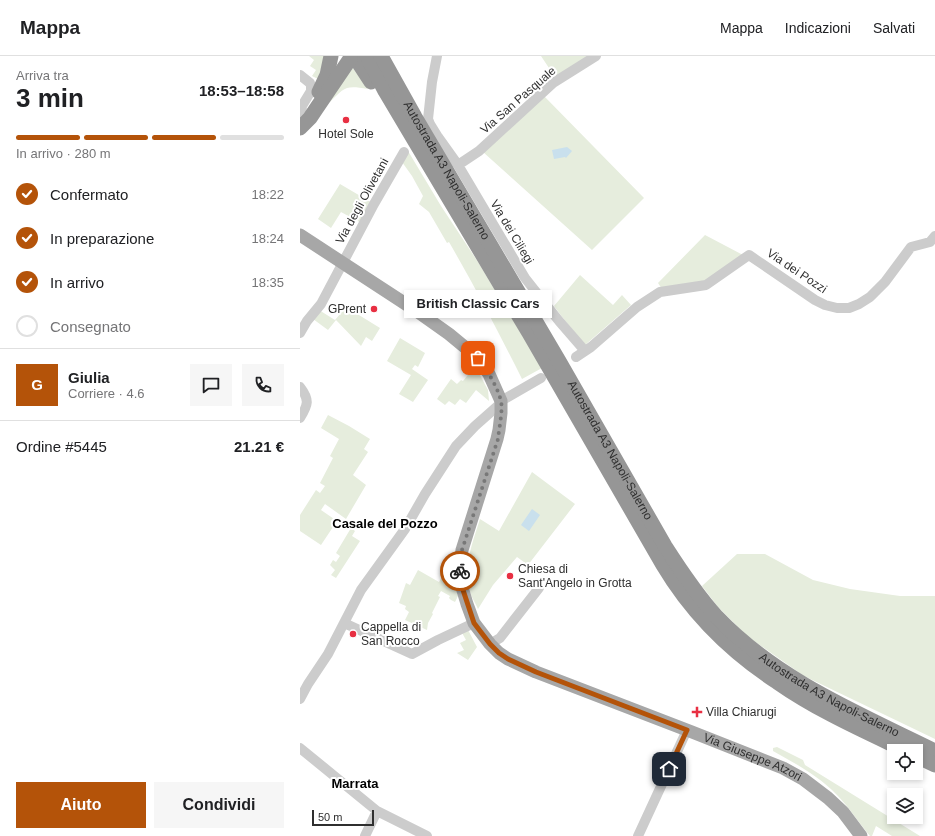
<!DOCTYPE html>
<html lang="it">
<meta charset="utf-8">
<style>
:root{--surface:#fff;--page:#f6f6f6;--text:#202124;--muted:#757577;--line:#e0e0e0;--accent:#b45309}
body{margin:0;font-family:Helvetica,sans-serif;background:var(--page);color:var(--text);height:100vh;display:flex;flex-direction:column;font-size:15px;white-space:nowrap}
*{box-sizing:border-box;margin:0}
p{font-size:13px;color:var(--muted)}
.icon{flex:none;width:22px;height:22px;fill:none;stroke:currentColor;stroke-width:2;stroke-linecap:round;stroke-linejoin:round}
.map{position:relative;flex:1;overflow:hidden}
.details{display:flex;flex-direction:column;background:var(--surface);width:300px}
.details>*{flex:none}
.controls{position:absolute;left:587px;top:688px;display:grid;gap:8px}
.controls a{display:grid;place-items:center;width:36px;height:36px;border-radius:0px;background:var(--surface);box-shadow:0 2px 6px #0003;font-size:20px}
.scale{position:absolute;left:12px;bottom:10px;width:62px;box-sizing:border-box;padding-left:4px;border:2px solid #2f2f2f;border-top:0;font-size:11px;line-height:14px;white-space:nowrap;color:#2f2f2f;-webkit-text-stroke:3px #fff;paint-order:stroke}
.pin{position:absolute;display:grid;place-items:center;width:34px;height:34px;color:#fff;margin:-17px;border-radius:8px;box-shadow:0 2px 6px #0006}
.courier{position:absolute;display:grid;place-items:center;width:40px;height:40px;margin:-20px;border:3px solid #b45309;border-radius:50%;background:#fff;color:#222;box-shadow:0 1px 5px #0007}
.bubble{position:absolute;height:28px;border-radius:0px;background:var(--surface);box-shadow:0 2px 6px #0003;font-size:13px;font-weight:800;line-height:28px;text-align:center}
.overview em{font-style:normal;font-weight:800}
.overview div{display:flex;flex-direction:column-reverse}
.overview{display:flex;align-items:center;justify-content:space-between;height:68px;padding:0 16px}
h1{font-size:26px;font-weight:800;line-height:30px}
.bar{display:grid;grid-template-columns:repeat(4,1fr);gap:6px 4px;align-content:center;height:48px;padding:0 16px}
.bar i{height:5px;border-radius:3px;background:var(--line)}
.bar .selected{background:var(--accent)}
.bar p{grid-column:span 4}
.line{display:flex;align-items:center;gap:10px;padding:0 16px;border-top:1px solid var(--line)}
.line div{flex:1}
.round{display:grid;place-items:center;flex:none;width:42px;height:42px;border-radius:0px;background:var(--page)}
ol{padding:0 16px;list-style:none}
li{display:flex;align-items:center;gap:12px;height:44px}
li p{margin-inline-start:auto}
li .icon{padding:4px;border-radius:50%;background:var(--accent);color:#fff;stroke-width:4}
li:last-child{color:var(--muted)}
li i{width:22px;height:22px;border:2px solid var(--line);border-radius:50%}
.action{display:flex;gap:8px;margin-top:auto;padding:8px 16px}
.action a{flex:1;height:46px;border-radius:0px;background:var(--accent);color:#fff;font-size:16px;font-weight:800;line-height:46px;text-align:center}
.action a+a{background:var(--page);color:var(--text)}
header{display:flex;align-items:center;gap:24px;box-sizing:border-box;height:56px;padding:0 20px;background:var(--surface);border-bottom:1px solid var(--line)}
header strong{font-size:19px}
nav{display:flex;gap:22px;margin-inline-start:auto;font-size:14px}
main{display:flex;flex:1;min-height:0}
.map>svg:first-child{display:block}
.green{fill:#e6eddd}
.water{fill:#c9e0ed}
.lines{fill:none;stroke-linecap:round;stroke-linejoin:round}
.minor{stroke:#ccc;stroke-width:10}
.major{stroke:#a7a7a7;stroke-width:13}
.highway{stroke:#969696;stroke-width:15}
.done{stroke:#787878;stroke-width:4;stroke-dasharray:0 7.2}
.route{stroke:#b45309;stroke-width:5}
.poi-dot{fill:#e82f42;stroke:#fff;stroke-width:1.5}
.labels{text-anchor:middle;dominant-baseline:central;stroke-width:4;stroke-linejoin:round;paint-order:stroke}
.street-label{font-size:12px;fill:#2f2f2f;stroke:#fff}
.poi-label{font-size:12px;fill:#2f2f2f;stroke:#fff;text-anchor:start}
.neighbourhood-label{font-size:13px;font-weight:bold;fill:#000;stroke:#fff}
</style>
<header>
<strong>Mappa</strong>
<nav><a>Mappa</a><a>Indicazioni</a><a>Salvati</a></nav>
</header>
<main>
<section class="details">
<div class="overview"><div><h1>3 min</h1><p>Arriva tra</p></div><em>18:53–18:58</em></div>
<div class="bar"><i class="selected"></i><i class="selected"></i><i class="selected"></i><i></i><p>In arrivo · 280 m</p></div>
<ol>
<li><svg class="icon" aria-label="check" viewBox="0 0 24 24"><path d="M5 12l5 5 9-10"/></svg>Confermato<p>18:22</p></li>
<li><svg class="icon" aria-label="check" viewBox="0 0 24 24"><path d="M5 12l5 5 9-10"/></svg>In preparazione<p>18:24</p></li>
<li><svg class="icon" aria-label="check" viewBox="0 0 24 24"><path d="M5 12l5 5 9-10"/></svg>In arrivo<p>18:35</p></li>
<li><i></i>Consegnato</li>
</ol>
<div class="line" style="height:72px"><b class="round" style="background:var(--accent);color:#fff">G</b><div><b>Giulia</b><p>Corriere · 4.6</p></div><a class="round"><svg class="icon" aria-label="chat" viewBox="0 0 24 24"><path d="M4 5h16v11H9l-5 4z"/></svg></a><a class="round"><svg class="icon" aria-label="phone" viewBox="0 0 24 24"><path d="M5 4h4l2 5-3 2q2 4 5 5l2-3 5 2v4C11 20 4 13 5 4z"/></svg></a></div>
<div class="line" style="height:52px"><div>Ordine #5445</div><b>21.21 €</b></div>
<div class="action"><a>Aiuto</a><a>Condividi</a></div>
</section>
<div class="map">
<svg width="635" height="780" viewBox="0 0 635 780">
<rect width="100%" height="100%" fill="#fff"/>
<path class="green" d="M9,0H25L18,23L12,20L16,14L10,10L14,4Z
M241,0H289L255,21Z
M50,8L68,33C45,29 45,31 29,47Z
M244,40L344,142L292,194L183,96Z
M108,95L141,150L178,206L242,312L222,323C199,277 175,231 149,186L147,187L129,156L119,148L123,140L112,120L102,106Z
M40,128L74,148L63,168L41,156L31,172L18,163Z
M405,179L443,199L404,226L362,233L358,227Z
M280,219L313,249L322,239L331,249L285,289L263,262L254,250Z
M46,251L80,272L72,285L66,281L61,290L36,264L28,274L13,263L19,254L35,264Z
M100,282L125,297L118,311L115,309L112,313L128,324L113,346L99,338L111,319L87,305Z
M175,310L188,334L189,345L176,334L166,347L160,343L155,349L149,345L145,349L137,343L151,323L157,328L161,324L163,325Z
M28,359L49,370L70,383L64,393L68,396L53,419L66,429L46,463L25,448L21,454L37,465L21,489L0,475V459L16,434L20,437L25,430L20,427L33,402L30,400L39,383L21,372Z
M232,416L275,448L228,509L217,501L193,529L178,553C176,548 173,544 171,539C162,513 172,488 180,463L199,475Z
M51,472L55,475L52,480L60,485L36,522L31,519L35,514L30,509L33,504L36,506L40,500L36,497Z
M437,498H465L513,524L550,533L600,540H635V683L504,620L447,580L418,551L402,530Z
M118,514L139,526L142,521L155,527L158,540L155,546L151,544L149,542L150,540L141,535L138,540L140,541L132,557L133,558L128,567L127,574L105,564L109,556L105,553L106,550L99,547L106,527L110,529Z
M167,572L177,591L168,604L157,597L164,594L160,587L166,584L161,575Z
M477,691L503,704L505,709L620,780H592L576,770L572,780H570C559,767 549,751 537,739C519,720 496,708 473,695V692Z"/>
<path class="water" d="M267,91L272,95L266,102L265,101L254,103L252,94Z
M232,453L240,459L229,475L221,469Z"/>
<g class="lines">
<path class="minor" d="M0,19L10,27L11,30V35L2,50L1,61
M128,63L130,68L138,81L158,109L225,222L259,265L285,295
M124,66L128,63L132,26L137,0
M158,109L179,95L253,27L296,0
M0,277L7,265L21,248L74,148L104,96
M276,301L291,291L337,251L360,236L406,229L449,199L515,244L525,249L537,252H549L559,248L570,241L585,226L611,191L630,186L635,180
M0,331C10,344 8,349 0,362
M201,345L241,322
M44,567L112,598L138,584L174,567
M190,588L200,582L239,532
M0,643L8,628L28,598L61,534L105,473L125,438L156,390L175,370L201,347
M0,692L77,755L127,780
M65,780L77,755
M338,780L387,674"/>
<path class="major" id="s1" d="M0,179L118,256L149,278L178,302L189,318L201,345V357L199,374L197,383L162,494L160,511L161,528L167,548L174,567L190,588L199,597L208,603L236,616L392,676L483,712L503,723L528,742L543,756L561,780"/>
<g class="highway">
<path d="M54,0L71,26"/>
<path d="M67,0L85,35L104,67L229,277L363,509C391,556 431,596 477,626C517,654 562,674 606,695"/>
<path id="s2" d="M81,0L115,61L259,305L365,490C381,515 397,539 417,561C477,624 558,657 635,695"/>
<path d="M19,36L27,19L31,0"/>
<path d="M0,72L10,62L16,53L50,3"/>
<path d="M616,700L635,709"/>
</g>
</g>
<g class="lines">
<path class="done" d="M160,515L162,494L198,383C199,373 203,354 201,345C197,329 187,315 178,302"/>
<path class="route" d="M160,515L161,528L174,567L190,588L199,597L208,603L236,616L387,674L369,713"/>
</g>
<g class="poi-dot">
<circle cx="46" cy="64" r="4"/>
<circle cx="74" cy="253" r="4"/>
<circle cx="210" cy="520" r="4"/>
<circle cx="53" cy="578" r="4"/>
<path d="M395 650h4v4h4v4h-4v4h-4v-4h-4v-4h4z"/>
</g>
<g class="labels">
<g class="street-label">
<text transform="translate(218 44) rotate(-41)">Via San Pasquale</text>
<text stroke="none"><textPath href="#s2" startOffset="132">Autostrada A3 Napoli-Salerno</textPath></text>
<text transform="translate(62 145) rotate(-61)">Via degli Olivetani</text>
<text transform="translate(212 176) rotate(59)">Via dei Ciliegi</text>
<text transform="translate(497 215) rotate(34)">Via dei Pozzi</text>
<text stroke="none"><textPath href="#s2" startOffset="456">Autostrada A3 Napoli-Salerno</textPath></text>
<text stroke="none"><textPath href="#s2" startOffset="792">Autostrada A3 Napoli-Salerno</textPath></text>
<text stroke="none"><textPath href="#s1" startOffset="809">Via Giuseppe Atzori</textPath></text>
</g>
<g class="poi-label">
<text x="46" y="78" text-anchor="middle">Hotel Sole</text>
<text x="66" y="253" text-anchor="end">GPrent</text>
<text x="218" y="513">Chiesa di<tspan x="218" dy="14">Sant'Angelo in Grotta</tspan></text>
<text x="61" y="571">Cappella di<tspan x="61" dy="14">San Rocco</tspan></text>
<text x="406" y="656">Villa Chiarugi</text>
</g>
<g class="neighbourhood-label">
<text x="85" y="467">Casale del Pozzo</text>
<text x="55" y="727">Marrata</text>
</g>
</g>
</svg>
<div class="controls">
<a><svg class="icon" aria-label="locate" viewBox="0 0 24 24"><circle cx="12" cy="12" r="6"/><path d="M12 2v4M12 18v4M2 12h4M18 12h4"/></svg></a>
<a><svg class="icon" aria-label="layers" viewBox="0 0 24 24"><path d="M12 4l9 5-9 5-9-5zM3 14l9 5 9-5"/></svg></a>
</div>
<div class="scale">50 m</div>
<div class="pin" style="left:178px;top:302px;background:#ea580c"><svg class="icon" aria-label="bag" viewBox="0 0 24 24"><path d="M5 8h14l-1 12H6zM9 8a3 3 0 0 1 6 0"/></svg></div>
<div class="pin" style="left:369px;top:713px;background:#1f2937"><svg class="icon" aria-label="home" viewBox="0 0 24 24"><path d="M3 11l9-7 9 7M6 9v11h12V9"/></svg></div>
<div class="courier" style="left:160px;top:515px"><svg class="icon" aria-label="bike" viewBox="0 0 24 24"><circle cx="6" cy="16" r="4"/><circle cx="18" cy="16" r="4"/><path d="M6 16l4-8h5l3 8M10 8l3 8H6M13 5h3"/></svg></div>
<div class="bubble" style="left:104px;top:234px;width:148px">British Classic Cars</div>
</div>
</main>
